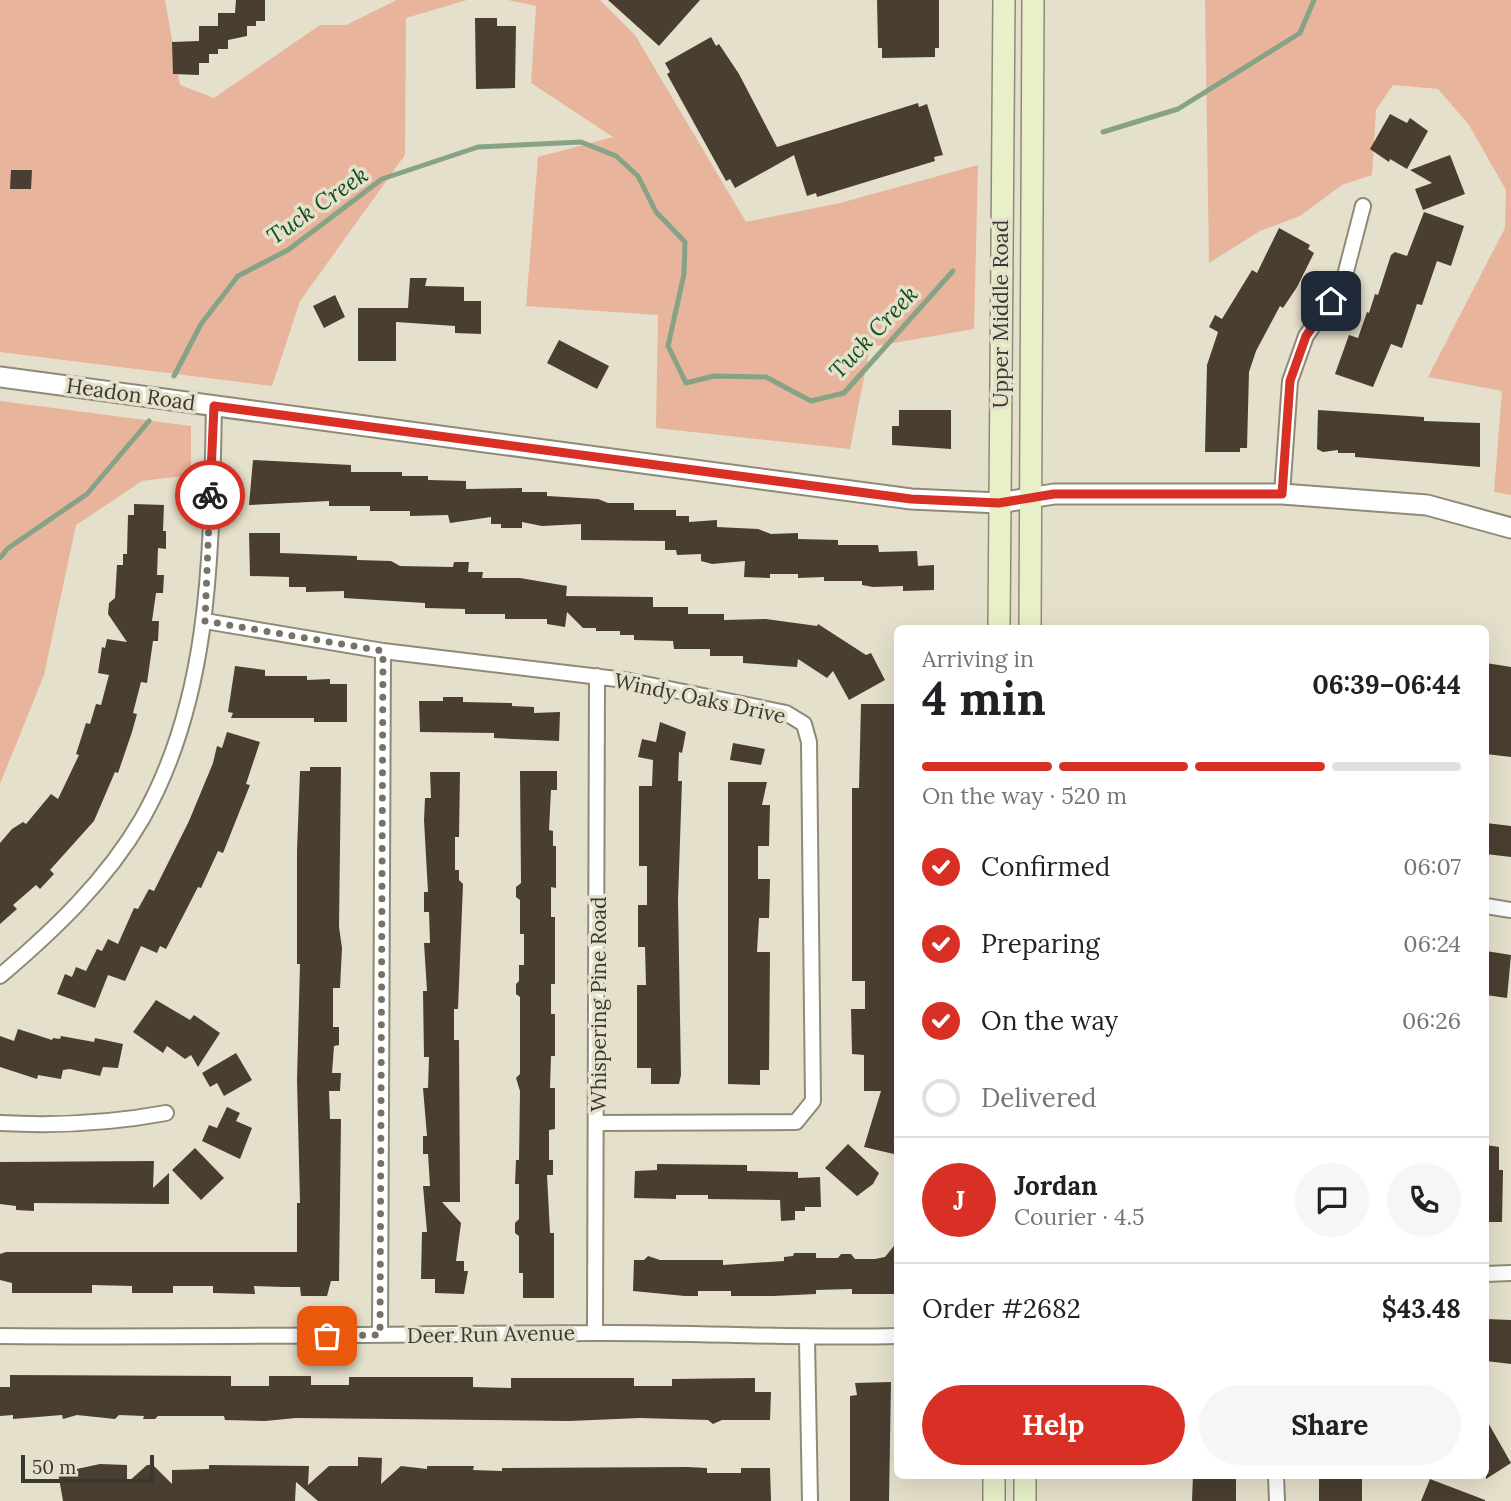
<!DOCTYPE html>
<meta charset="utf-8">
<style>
:root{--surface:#fff;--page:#f6f6f6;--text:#202124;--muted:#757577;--line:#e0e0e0;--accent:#d93025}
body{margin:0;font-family:Lora,serif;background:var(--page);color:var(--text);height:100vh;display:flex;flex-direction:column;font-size:26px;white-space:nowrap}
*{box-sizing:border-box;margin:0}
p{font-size:23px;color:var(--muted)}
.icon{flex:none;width:38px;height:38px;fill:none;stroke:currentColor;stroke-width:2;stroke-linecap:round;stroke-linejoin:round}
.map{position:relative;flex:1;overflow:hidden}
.details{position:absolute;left:894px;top:625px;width:595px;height:854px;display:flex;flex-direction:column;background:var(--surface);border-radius:10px;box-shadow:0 7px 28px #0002}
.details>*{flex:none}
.scale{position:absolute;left:21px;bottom:18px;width:133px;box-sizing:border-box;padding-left:7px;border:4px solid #3a382f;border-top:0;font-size:19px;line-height:24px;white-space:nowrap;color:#3a382f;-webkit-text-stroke:5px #e5e0cb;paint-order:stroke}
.pin{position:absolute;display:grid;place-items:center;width:60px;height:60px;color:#fff;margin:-30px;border-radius:14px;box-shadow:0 4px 10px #0006}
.courier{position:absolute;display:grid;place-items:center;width:70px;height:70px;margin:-35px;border:5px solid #d93025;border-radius:50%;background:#fff;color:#222;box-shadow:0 2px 9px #0007}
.headline em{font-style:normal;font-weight:700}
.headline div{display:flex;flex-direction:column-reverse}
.headline{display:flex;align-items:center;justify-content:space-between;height:119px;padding:0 28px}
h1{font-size:46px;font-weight:700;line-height:52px}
.bar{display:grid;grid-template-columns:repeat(4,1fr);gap:10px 7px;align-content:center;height:84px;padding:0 28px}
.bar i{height:9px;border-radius:5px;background:var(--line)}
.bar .active{background:var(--accent)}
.bar p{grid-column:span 4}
.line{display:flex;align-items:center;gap:18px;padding:0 28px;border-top:2px solid var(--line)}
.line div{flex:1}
.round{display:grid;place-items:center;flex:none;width:74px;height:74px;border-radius:37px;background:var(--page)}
ol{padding:0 28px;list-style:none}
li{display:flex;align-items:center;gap:21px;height:77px}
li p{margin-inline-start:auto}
li .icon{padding:7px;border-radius:50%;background:var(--accent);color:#fff;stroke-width:4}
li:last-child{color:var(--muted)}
li i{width:38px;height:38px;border:4px solid var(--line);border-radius:50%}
.cta{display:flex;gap:14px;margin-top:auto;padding:14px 28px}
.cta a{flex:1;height:80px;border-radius:42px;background:var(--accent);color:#fff;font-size:28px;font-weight:700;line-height:80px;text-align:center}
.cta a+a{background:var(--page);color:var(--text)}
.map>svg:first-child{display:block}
.green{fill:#e8b49c}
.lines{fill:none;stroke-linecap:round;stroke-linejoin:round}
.stream{stroke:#86a385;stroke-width:5}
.building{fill:#4a3e30}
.minor-casing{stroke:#8f8a77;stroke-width:18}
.tertiary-casing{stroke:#8f8a77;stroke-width:23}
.secondary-casing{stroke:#8f8a77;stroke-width:24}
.minor{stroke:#fff;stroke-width:14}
.tertiary{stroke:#fff;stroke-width:19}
.secondary{stroke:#e7f0c8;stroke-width:21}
.done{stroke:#767366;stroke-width:7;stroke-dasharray:0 12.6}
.route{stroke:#d93025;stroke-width:9}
.labels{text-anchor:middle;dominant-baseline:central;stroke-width:7;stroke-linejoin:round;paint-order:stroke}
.street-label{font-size:21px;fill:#3a382f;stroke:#e5e0cb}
.water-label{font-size:23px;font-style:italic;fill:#12501f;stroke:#e5e0cb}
</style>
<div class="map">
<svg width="1511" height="1501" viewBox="0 0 1511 1501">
<rect width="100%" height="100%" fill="#e5e0cb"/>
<path class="green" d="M0,0H165L180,85L214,98L320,25H346L397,0H467L406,18L405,155L300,301L272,386L0,352Z
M508,0H600L635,35L746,222L840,203L978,165L974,329L870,347L850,449L656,428L658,315L526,306L538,157L613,137L531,83L536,6Z
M1205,0H1511V495L1494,492L1502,391L1428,377L1505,228L1506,190L1469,125L1438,89L1393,85L1376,110L1372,175L1342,185L1300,216L1260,231L1209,263Z
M0,401L191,426V475L142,481L76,525L44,675L0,784Z"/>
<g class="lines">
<path class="stream" d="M1103,132L1178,109L1300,33L1314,0
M174,376L201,324L238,276L288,250L382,179L478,147L581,142L616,156L638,176L656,212L685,242L684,274L668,346L686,383L714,376L766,377L811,401L844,393L953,271
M0,558L7,549L87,494L149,421"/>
</g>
<path class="building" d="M236,0H265V21H256V26H247V36L228,40V49H218V54H209V63H199V75L173,74L172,42L199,41V26H218V13H235Z
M608,0H700L659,46Z
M877,0H939V48H935V57L882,58V48H878Z
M475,18H497V26H516L515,88L476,89Z
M711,37L716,46L719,44L739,74L777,147L918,103L919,107L927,104L943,155L934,157L935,161L817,197L816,193L807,196L794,155L735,188L730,179L726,181L667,74L670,72L665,63Z
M1390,114L1407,123L1410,118L1428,131L1407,169L1390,159L1389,162L1370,149Z
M1450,155L1465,194L1423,210L1415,189L1432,183L1410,170Z
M11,170H32L31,189H10Z
M1424,212L1464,226L1451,266L1437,261L1422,305L1417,304L1402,348L1391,344L1373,387L1335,374L1349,335L1358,338L1367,312L1369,313L1375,294L1378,295L1391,255L1395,252L1407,256Z
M1279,228L1310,245L1308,249L1314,253L1297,287L1283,308L1280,306L1256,351L1249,372L1247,448H1240V452H1205L1207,365L1218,332L1209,327L1215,315L1222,319L1252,270L1257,273Z
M410,278H427L425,286L464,287V301H481V334L455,333V326L396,322V361H358V308H408Z
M335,295L345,317L324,328L313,306Z
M559,340L609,366L597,389L547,363Z
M899,410H951V449L892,445V426H899Z
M1318,410L1424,417V421L1480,423V467L1355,457V453H1338V450L1323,452L1317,449Z
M253,460L351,465V472H402V476H428V480L466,481V489L522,488V492H547V496L598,499L608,503H634V510H676V516H689V522L717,520V527L758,529L771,534L798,533V539L838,540V545H878L879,552L917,551L918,566L934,565V590L903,591V586L873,587L862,585V581H824V577L798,578V574H770V578L744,577L745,561L712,564L701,561V554L677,555L676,550H665V541L581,540V524L542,526L522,522V528H501V524H491V517L450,523L448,515L410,516V511H370V506H329V501L249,505Z
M134,504L164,505L163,531H166V549L158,548L157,575H164L163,593H156L152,621H159L158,641H153L147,683L141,682L133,713L137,714L132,732L118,773L115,772L94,821L50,870L54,874L40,889L36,885L13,905L17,909L0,924V843L12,829L23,822L26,824L51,794L58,799L79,755L76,754L86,723L90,724L96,704L101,705L109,675L98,673L102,647L105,648L107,639L127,642L108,614L109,603L115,598L117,565H123V554H127L128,515H134Z
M249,533H280V553L357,556V560L391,561L400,566L453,567L454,562H469L468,572H483L482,578H520L567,586L566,596L653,597V607H688V614H724V620L766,619L817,626L818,624L866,655L871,653L885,680L849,700L833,671L827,678L798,659L797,667L743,663V656H710V649H674L673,641L634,640V635H620V631H596V628H583L567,612L565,627L547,624V619H505V614H465V609L425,608V603L344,598V591L306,592V587H289V577L250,576Z
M1486,663L1511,667V757L1486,754Z
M235,666L265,670V676H307V680L330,679V684H347V722H314V718H231L233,713L228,712Z
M443,697H463V702L512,703V706L534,707V713L560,712L559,741L494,738V733L420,732L419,701H443Z
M861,704H898V1155L864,1147L881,1091H864V1055L852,1054L851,1009H865V981H852V788H859Z
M660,722L686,732L682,753L679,752L678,781H682L678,900L681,1075L679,1084H651V1068H637V985H646L645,947H638V905H647V866H639V786H652L653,760L638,757L642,739L656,742Z
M227,732L260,742L246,784L250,785L223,853L218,851L201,888L198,887L166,949L160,946L157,953L141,946L125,981L108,975L95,1008L57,994L65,974L72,977L76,967L86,971L97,949L102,951L108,939L118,944L134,908L138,909L149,889L154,891L189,821L213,763L217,746L222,748Z
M733,743L765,749L761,765L730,760Z
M310,767H341L339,927L342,948L340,988H333V1027H339V1045L334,1046L332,1073H341L340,1091H329L330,1119H341L339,1281H331L327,1296H301L300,1287H284L254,1286L255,1294L213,1293V1286H173V1293H132V1286L92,1285V1293H12V1283L0,1280V1254L6,1252H297V1203H300L297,1080L300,964H297V851L300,771H310Z
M520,771H557V790H551L549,830L553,831V846H556V888L551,887V917H555V984H551V1014H555V1056H551L550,1088H555V1129L549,1130V1160H553V1175H547L550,1233H554V1298H523V1273H519V1236L515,1233V1223L519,1219V1184H515L516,1160H519L520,1091L516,1078L520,1074V997L516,994V984L519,981V965H524V934H520V900L516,897V887L521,883Z
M430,772H460L459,837H455V870H459V880L463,884L458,1009H454V1040H459L460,1202H442L461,1223L456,1261H464V1271H468L464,1294L435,1293V1279H421L422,1232H427L423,1186H430L428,1154H423V1136H427L423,1088H428L429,1057H424L423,991H427L424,943H430L429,912H424V892H428L424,820L425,798H431Z
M728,782H767L762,805H770L769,846H758V879H770L769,918H759L757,952H770L769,1070H760V1085L728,1084Z
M1486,823L1511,826V857L1486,854Z
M1486,951L1511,955L1507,998L1486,995Z
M156,1000L190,1020L194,1015L220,1033L198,1067L191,1055L185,1059L167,1046L163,1053L133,1032Z
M18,1029L52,1040L53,1038L60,1039L61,1036L94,1042L95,1038L123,1044L118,1068L103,1067L100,1076L70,1069L63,1070L61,1079L38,1075L37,1079L0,1067V1036L14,1041Z
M236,1053L252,1080L224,1096L217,1083L210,1087L202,1073Z
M227,1107L240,1113L236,1121L252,1128L240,1159L202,1141L209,1125L217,1128Z
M848,1144L879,1173L873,1184L857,1196L825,1168Z
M1486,1145L1499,1147V1170H1503L1502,1222H1486Z
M195,1148L224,1178L201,1200L172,1170Z
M154,1161L153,1188L169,1173V1204L34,1203V1211L16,1210V1206L0,1204V1162Z
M657,1164L747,1165V1171L798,1172V1178L820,1177L821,1207H805V1211H795V1220L781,1221L780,1200L708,1199V1195H676V1199L634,1198L635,1171L657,1170Z
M898,1241V1294H852V1289L816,1290V1294L773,1296H731V1291H698V1296H685L633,1291L634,1260H644L648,1256L660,1260H723V1265L784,1261V1257L793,1256L794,1253H816V1258H838L841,1254H851L855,1259H875L885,1257Z
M1486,1319L1511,1320V1364L1486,1361Z
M10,1375L231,1376V1386H269V1376H311V1385H349V1377H473V1387L511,1388V1378H634V1386H672V1379L755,1378V1392H771L770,1420H722L713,1424L708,1420L640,1418L569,1421L296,1418L265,1421L225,1420L224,1416H158L155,1419H143L144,1416L119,1415L115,1419L77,1415L63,1419L62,1415L13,1419V1415L0,1416V1387H10Z
M891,1382L889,1501H850V1396L857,1395L855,1383Z
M1486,1419L1511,1463L1486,1479Z
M358,1457L382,1458L381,1484L401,1466L427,1469V1466H474L473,1470L502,1471V1468L687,1467L707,1468V1473H741V1468H770L771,1501H318L296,1482L295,1501H63L58,1473L100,1464L127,1465V1483L147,1465H153L172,1484V1470L209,1469V1465L309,1466L308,1485L329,1466H358Z
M1193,1475H1236V1501H1192Z
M1319,1478L1362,1479V1501H1319Z
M1430,1479L1485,1500V1501H1421Z"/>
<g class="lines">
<defs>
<path id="minor" d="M1282,494L1290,381L1306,336L1343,283L1363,206
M205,621L383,651L625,680L786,713L804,724L809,742L813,1101L796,1122L598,1123
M1486,906L1511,910
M0,976C53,931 106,881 142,819C213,694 211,546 214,406
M0,1123C55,1126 112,1123 166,1113
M1486,1274L1511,1273
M595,1332L597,676
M380,1335L383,651
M0,1336C197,1338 394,1334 592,1333C694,1332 795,1339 898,1336
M807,1339L810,1501
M1276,1475L1277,1501"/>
<path id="tertiary" d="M0,377L911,499L999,503L1054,494H1282L1427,505L1511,528"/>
<path id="secondary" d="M999,628L1004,0
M1030,628L1033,0
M994,1501V1475
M1025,1501V1475"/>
</defs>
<use href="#minor" class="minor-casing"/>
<use href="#tertiary" class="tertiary-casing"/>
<use href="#secondary" class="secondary-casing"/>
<use href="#minor" class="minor"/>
<use href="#tertiary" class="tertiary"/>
<use href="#secondary" class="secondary"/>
</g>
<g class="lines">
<path class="done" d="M210,495L205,621L383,651L380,1335L327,1336"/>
<path class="route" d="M210,495L214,406L911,499L999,503L1054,494H1282L1290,381L1306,336L1331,301"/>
</g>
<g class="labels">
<g class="street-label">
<text transform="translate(1000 314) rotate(-90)">Upper Middle Road</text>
<text transform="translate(131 394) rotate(8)">Headon Road</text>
<text transform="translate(700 698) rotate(12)">Windy Oaks Drive</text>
<text transform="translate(598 1004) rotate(-90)">Whispering Pine Road</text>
<text transform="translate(491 1334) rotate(-1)">Deer Run Avenue</text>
</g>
<g class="water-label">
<text transform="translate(317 205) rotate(-35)">Tuck Creek</text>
<text transform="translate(873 332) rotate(-47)">Tuck Creek</text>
</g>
</g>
</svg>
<div class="scale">50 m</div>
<div class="pin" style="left:327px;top:1336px;background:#ea580c"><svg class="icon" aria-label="bag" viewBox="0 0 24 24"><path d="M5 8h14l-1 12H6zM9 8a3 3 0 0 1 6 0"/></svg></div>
<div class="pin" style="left:1331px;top:301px;background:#1f2937"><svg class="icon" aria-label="home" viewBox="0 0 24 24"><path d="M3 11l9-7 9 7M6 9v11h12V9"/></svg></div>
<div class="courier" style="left:210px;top:495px"><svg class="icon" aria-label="bike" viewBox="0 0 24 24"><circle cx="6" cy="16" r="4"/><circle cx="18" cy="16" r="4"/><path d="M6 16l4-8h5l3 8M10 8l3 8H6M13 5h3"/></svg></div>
<section class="details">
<div class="headline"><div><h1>4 min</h1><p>Arriving in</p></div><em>06:39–06:44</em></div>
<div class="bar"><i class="active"></i><i class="active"></i><i class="active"></i><i></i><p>On the way · 520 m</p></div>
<ol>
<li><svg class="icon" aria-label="check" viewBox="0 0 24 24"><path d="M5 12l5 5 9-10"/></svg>Confirmed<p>06:07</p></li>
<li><svg class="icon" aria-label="check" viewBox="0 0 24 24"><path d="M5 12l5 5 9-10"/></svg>Preparing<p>06:24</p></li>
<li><svg class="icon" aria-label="check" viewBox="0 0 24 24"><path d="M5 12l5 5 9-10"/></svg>On the way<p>06:26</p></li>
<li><i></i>Delivered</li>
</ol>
<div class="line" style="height:126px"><b class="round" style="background:var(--accent);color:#fff">J</b><div><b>Jordan</b><p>Courier · 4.5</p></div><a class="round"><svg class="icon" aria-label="chat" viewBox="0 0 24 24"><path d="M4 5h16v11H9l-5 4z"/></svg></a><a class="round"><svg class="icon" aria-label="phone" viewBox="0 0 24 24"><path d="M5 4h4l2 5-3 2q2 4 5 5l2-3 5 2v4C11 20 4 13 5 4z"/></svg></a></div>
<div class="line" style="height:91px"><div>Order #2682</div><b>$43.48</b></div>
<div class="cta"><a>Help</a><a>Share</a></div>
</section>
</div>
